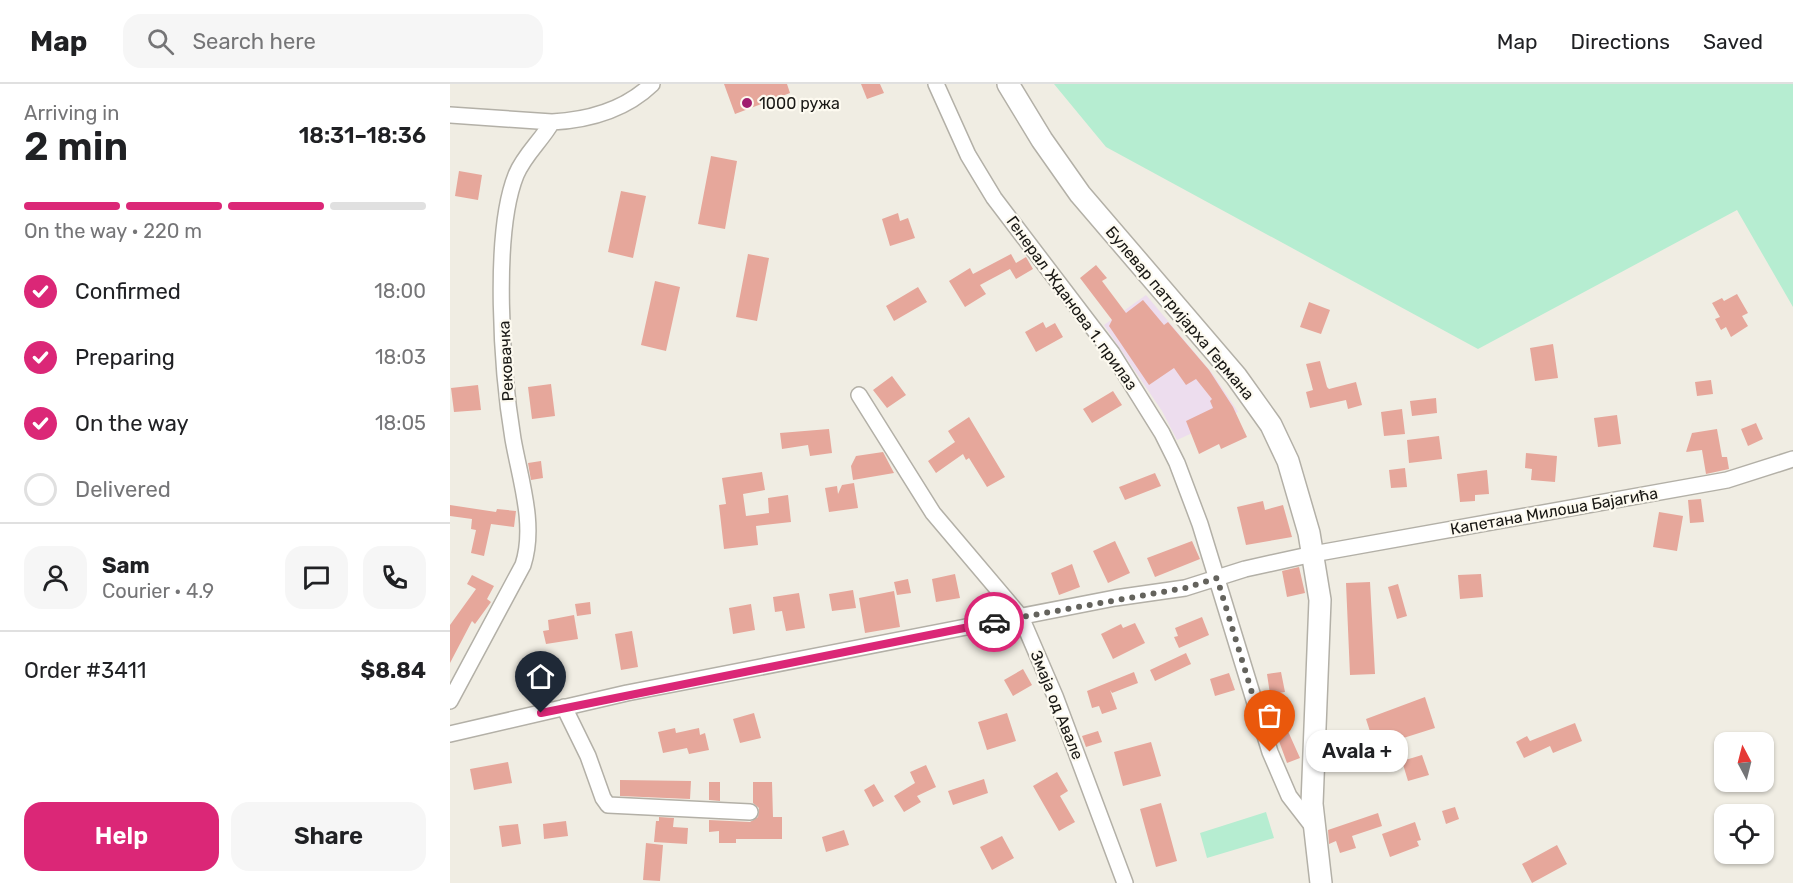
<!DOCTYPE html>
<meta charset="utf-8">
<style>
:root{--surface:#fff;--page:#f6f6f6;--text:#202124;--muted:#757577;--line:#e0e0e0;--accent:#db2777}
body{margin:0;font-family:Rubik,sans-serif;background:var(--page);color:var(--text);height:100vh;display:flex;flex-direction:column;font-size:22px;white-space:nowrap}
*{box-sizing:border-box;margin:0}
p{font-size:20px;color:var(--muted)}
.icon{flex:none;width:33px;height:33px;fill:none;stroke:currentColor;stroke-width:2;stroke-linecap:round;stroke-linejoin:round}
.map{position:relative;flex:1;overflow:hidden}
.drawer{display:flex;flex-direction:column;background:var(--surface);width:450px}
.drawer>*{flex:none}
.needle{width:39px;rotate:353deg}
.fabs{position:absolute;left:1264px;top:648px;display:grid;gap:12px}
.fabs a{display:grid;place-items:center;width:60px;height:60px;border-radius:12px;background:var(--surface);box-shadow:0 2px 4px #0004;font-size:30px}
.pin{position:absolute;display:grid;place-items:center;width:51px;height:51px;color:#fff;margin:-62px -26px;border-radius:50% 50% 50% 0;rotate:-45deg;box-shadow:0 0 6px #0007}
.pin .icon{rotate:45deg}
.courier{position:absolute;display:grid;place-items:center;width:60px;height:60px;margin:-30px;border:4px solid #db2777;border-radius:50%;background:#fff;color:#222;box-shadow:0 2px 8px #0007}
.bubble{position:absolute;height:42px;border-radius:18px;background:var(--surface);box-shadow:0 2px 4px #0004;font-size:20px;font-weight:600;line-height:42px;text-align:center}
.head em{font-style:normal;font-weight:600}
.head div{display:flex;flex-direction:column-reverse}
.head{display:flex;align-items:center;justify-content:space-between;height:102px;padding:0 24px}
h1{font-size:39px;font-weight:600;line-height:45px}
.bar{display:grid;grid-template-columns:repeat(4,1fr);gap:9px 6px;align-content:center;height:72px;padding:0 24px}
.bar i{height:8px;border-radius:4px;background:var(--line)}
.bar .current{background:var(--accent)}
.bar p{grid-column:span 4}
.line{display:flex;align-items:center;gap:15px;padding:0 24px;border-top:2px solid var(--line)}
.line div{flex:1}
.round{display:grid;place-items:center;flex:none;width:63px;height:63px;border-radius:18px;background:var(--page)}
ol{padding:0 24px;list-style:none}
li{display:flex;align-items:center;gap:18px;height:66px}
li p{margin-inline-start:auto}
li .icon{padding:6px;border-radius:50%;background:var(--accent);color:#fff;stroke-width:4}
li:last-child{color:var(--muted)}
li i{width:33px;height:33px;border:3px solid var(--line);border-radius:50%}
.cta{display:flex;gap:12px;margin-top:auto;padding:12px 24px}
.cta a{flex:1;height:69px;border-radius:18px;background:var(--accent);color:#fff;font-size:24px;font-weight:600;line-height:69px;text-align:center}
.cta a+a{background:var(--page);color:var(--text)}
header{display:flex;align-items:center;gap:36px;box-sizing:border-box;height:84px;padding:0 30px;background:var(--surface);border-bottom:2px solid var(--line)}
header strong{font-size:28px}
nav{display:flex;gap:33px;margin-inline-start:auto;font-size:21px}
.search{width:420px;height:54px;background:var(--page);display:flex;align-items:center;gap:15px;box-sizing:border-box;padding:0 21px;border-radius:18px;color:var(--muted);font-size:22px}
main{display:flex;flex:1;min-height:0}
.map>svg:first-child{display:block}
.industrial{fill:#edddee}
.green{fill:#b6edd1}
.building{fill:#e6a79b}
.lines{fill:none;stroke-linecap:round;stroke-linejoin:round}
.street-casing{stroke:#b3b0a7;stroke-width:18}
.secondary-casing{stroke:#b3b0a7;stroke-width:24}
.street{stroke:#fff;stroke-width:15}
.secondary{stroke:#fff;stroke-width:21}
.done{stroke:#64635d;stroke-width:6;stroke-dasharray:0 10.8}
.route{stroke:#db2777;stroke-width:8}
.poi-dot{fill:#a01e6f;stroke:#fdfaf0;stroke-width:2}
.labels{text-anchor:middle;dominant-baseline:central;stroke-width:4.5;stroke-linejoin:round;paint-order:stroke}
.poi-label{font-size:16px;fill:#191815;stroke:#fdfaf0;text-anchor:start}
.street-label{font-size:16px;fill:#191815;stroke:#fdfaf0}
</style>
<header>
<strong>Map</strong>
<div class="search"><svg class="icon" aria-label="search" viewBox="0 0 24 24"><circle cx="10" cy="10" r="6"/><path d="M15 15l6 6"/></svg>Search here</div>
<nav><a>Map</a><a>Directions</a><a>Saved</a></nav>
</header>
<main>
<section class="drawer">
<div class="head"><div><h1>2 min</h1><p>Arriving in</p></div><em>18:31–18:36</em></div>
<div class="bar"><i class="current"></i><i class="current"></i><i class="current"></i><i></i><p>On the way · 220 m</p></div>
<ol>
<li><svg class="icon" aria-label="check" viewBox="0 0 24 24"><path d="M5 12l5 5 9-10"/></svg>Confirmed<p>18:00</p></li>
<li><svg class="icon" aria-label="check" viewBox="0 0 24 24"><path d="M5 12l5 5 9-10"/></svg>Preparing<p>18:03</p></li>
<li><svg class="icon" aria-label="check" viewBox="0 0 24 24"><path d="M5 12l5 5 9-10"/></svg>On the way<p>18:05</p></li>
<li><i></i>Delivered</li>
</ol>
<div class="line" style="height:108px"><a class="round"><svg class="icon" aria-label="person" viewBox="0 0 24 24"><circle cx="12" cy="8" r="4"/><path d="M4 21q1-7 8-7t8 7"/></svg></a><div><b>Sam</b><p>Courier · 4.9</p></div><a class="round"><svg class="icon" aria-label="chat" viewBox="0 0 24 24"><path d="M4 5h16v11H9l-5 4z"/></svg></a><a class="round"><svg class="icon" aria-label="phone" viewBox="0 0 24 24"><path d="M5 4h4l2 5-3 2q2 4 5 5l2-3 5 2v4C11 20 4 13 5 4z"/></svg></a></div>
<div class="line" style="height:78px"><div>Order #3411</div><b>$8.84</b></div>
<div class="cta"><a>Help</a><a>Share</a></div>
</section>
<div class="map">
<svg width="1343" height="799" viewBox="0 0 1343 799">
<rect width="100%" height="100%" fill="#f0ede3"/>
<path class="industrial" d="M696,211L762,289L788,328L727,356L712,327L654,241Z"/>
<path class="green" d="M604,0H1343V223L1287,126L1028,265L656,63Z
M816,728L824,754L757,774L750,749Z"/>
<path class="building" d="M274,0H337L340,9L285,30Z
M411,0H430L434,9L417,15Z
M261,72L287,77L275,145L248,140Z
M9,87L32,91L28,116L5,112Z
M171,107L196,112L183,174L158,168Z
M448,129L450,137L458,134L465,154L440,162L432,135Z
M298,170L319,174L307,237L286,233Z
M561,170L566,179L576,173L583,185L566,195L560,185L530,201L536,210L515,223L499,197L520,184L523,190Z
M646,181L657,194L652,197L676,229L693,216L714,241L718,238L759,286L783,323L797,353L771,365L769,360L749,370L736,337L763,324L760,317L762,315L746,295L736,301L724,284L699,301L659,242L662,236L630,194Z
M205,197L230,203L216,267L191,261Z
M468,203L477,218L444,237L436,222Z
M1287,210L1298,229L1292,232L1298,242L1281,253L1276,243L1271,246L1265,235L1270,233L1262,219L1272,214L1274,217Z
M859,218L880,226L871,250L850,243Z
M593,238L596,244L605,239L613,253L586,268L575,248Z
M1103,260L1108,294L1085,297L1080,264Z
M870,277L877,303L879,305L906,298L912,321L898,325L896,316L860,324L856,308L863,306L856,280Z
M442,292L456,311L437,324L423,306Z
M1261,296L1263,310L1247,312L1245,298Z
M101,300L105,332L82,335L78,303Z
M28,301L31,326L4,328L1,304Z
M663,307L672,321L642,339L633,325Z
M986,314L987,329L962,332L960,317Z
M952,325L955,350L934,352L931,328Z
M1167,331L1171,360L1148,363L1144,334Z
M519,333L555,393L537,403L519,374L516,376L513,370L486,389L478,377L505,358L498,347Z
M1306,339L1313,355L1298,362L1291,345Z
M379,345L382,369L360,372L358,361L332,365L330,349Z
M1267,345L1272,373H1277L1279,385L1256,390L1252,366L1236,368L1242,349Z
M989,352L992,375L959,379L957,356Z
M433,368L444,389L403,396L401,382L406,372Z
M1076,369L1107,372L1105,398L1081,396L1082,385L1075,384Z
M91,377L93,394L81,396L78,379Z
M955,384L957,403L941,404L939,386Z
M1037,386L1039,410L1025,411V417L1010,418L1007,390Z
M312,388L315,406L293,410L296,432L319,429L318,414L338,411L341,438L306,442L308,461L274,465L269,421L276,420L272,394Z
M705,389L711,402L675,416L669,403Z
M404,399L408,424L379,428L375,404L387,402L388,410L392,401Z
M1251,415L1254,438L1240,439L1238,416Z
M813,417L815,426L833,421L842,453L796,461L787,423Z
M0,421L46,428L47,425L66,427L64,443L41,440L34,472L21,469L26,446L21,445L22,435L0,432Z
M1209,428L1233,432L1227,467L1203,463Z
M665,457L680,489L658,499L643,467Z
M742,457L750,475L705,493L697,474Z
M622,480L630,503L609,511L601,489Z
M849,483L855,509L837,513L832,487Z
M505,490L510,514L486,518L482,495Z
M1031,490L1033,513L1010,515L1008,491Z
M22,491L44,502L37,515L41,518L25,540L22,537L0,579V541L26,505L17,500Z
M458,495L461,509L447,511L444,498Z
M920,498L925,590L900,591L896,499Z
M948,500L957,532L947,535L938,503Z
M403,506L406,524L382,527L379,510Z
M444,507L450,543L415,549L409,514Z
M349,509L355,544L336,547L332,527L325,528L323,513Z
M140,518L141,530L127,532L125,520Z
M301,520L305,546L283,550L279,524Z
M124,531L128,555L96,560L93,547L99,546L98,536Z
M752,533L759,551L729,564L724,553L728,552L725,544Z
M685,539L695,559L663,575L651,550L671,540L673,544Z
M182,547L188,583L171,586L165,550Z
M736,569L741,580L705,597L700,586Z
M573,585L582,601L563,612L554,596Z
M684,588L688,599L662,609L660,606L667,625L652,630L649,622L642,624L637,607Z
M831,588L835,608L820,610L817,590Z
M779,589L785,606L765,612L760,595Z
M975,613L985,644L925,663L916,635Z
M304,629L311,654L290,659L283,635Z
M557,629L566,657L537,666L528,638Z
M1125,639L1132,657L1103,669L1100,662L1074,674L1066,658L1077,652L1080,657Z
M225,644L226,649L249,644L250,651L255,649L259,666L239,670L237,664L213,669L208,648Z
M837,645L850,674L837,679L826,649Z
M648,647L652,658L636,663L632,652Z
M701,658L711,692L673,702L664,668Z
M972,671L979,691L958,697L952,677Z
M58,678L62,699L24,706L20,685Z
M476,681L486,703L467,712L471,718L454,728L444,712L465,699L460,688Z
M607,688L618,707L610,712L625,738L609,747L583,702Z
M534,695L538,709L503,721L498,707Z
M170,696L241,697L240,715L170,712Z
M259,698H270V717L259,716Z
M303,698H322L323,733H332V755H286V759H269V747L259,748V736L300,738L308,733L309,724L303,719Z
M424,700L434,717L423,723L414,706Z
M711,719L727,777L706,783L690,725Z
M1005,723L1009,735L996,740L992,727Z
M928,729L932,742L902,752L906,764L890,769L886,757L879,760L878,746Z
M209,733L224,734L223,743L238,744L237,760L204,758L206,737H209Z
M116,737L118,752L94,755L93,740Z
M965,738L971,756L967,757L969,762L940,773L932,750Z
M68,740L71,760L52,763L49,742Z
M394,746L399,761L376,768L372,753Z
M552,752L564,774L542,786L530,763Z
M196,759L213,761L210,797L193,796Z
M1107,761L1117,780L1082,799L1072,780Z"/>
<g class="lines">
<defs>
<path id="street" d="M486,0L518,71L544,114L662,269L712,349L727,379L750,440L820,668L839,712L863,743
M0,31L102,38
M409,311L483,429L571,533L605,612L675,799
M0,617L73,481C86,441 70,395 63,355C52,289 42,151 66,91C74,71 92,56 102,38C138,36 175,26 202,0
M114,623L138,672L153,714L158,721L300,728
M0,650L177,609L665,514L735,504L795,485L863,470L1277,396L1343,375"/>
<path id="secondary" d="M558,0L592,56L630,110L786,292L821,341L838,377L859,449L870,516L862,720L871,799"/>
</defs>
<use href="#street" class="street-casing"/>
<use href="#secondary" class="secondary-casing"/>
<use href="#street" class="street"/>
<use href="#secondary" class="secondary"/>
</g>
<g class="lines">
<path class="done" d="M544,538L735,504L767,494L820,668"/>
<path class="route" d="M91,629L544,538"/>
</g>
<circle class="poi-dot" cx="297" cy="19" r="6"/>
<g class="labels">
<g class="poi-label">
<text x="309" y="19">1000 ружа</text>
</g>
<g class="street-label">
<text transform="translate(622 219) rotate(54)">Генерал Жданова 1. прилаз</text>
<text transform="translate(730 229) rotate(50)">Булевар патријарха Германа</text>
<text transform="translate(56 277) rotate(-93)">Рековачка</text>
<text transform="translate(1104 427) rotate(-10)">Капетана Милоша Бајагића</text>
<text transform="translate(607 621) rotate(68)">Змаја од Авале</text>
</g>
</g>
</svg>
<div class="fabs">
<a><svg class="needle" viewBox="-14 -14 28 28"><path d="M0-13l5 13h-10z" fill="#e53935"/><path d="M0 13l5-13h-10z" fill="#757577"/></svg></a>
<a><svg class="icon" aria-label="locate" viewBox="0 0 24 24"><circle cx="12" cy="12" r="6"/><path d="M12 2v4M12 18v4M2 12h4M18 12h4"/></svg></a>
</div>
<div class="pin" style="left:820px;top:668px;background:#ea580c"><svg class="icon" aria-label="bag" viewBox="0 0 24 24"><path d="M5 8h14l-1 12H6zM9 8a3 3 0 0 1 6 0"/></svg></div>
<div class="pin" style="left:91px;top:629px;background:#1f2937"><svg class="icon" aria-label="home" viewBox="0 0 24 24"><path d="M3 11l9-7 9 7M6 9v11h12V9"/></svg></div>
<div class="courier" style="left:544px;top:538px"><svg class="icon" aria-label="car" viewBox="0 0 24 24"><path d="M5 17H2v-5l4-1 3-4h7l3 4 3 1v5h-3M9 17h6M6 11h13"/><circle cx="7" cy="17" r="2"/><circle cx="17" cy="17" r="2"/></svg></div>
<div class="bubble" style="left:856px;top:646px;width:102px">Avala +</div>
</div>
</main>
